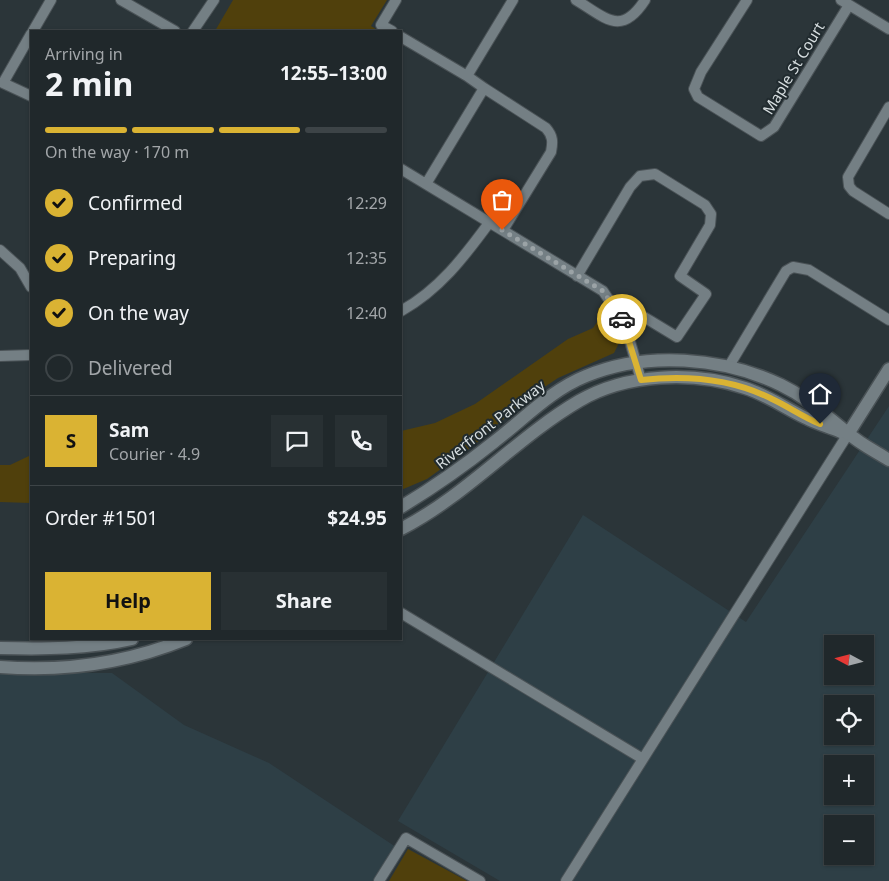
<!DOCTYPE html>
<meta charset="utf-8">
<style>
:root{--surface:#20282b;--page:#283033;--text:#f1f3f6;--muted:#a2a6a9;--line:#3d4447;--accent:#dab333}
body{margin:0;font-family:"Noto Sans",sans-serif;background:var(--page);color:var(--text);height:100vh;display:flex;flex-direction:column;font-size:19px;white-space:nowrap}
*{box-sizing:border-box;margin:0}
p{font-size:16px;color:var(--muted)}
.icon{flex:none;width:28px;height:28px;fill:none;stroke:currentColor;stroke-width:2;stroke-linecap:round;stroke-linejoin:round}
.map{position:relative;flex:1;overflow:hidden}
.sheet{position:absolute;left:30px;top:30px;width:372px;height:610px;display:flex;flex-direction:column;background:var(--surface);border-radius:0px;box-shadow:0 1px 4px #0004,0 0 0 1px var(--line)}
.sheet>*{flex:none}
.needle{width:32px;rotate:277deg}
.fabs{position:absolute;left:824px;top:635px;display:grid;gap:10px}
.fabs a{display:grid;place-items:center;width:50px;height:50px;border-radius:0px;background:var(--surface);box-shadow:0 1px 4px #0004,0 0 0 1px var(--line);font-size:25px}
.pin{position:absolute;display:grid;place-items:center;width:42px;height:42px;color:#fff;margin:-51px -21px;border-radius:50% 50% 50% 0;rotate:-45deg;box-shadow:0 0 5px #0007}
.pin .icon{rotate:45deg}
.courier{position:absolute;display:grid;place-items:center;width:50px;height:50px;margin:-25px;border:4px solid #dab333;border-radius:50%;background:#fff;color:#222;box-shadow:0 1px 6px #0007}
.summary em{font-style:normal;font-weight:700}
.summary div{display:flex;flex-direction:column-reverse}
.summary{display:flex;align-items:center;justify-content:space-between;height:85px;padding:0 15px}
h1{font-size:32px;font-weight:700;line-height:38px}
.bar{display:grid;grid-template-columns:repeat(4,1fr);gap:8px 5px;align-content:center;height:60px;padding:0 15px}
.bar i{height:6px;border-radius:4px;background:var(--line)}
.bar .selected{background:var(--accent)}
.bar p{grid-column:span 4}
.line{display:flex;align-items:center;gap:12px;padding:0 15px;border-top:1px solid var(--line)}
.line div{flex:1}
.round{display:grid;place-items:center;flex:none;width:52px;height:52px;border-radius:0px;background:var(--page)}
ol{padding:0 15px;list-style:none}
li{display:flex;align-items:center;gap:15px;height:55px}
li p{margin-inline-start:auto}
li .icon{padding:5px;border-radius:50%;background:var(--accent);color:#111;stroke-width:4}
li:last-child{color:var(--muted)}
li i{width:28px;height:28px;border:2px solid var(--line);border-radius:50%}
.cta{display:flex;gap:10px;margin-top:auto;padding:10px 15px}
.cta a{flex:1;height:58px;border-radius:0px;background:var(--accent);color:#111;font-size:20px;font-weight:700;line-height:58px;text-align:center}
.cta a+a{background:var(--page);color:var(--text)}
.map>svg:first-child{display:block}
.built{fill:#2e3f46;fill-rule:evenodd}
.green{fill:#50400c}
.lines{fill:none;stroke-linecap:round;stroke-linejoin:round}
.street-casing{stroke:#4a5256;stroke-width:12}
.secondary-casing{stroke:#4a5256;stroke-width:15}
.street{stroke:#747f84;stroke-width:10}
.secondary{stroke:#747f84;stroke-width:12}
.done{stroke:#9ba3a6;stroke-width:5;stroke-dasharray:0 9}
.route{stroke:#dab333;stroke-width:6}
.labels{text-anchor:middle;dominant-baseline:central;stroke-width:4;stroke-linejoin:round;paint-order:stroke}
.street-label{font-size:15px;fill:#d7dee0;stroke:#212b2f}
</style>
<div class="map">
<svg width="889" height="881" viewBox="0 0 889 881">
<rect width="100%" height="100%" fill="#2b3539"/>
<path class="built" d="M889,406V881H500L398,821L583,515L746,622ZM832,644H865V676H832ZM832,704H865V736H832ZM832,764H865V796H832ZM832,824H865V856H832Z
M0,673H112L184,725L269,763L402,851L383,881H0Z"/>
<path class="green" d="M233,0H387L371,26L379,31H215Z
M602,307C612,319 617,328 619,343L614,353L558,378L525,400L473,446L427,479L401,490V431L435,423L475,404L568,339L593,328L597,322L598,308Z
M31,455V503L0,502V465H10Z
M408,849L467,881H389Z"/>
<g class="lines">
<defs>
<path id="street" d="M121,0L175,31
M576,0C606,18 621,37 645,0
M747,0L701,72L694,89L698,97L761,136L774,127L849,5
M841,0L889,29
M33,31L51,0
M193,31L214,0
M392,31L381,25L396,0
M31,34L3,83L31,96
M401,37L467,76L513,0
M484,88L546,128C553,136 553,142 551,152L503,230
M889,107L848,177L849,186L853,191L889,214
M401,169L603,291L625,324L641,380
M426,184L484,88L467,76
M0,250L20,268L31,287
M577,276L630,187L640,176L655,174L705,205L711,214L710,225L680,276L706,294L677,337L644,317L625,324
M401,311C439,290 464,257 489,223
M0,356L31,355
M729,366L786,271L793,267L809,270L889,320
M401,613L643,759
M379,881L406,838L480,881
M566,881L848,434"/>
<path id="secondary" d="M848,434L889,369
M401,507C434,487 464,466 494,442C524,419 551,390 586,376C646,351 723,357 781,385C808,398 825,415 848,433C860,444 875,451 889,460
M401,529C467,495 516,438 579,401C627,373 694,371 745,388C767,395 785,408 806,418C817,424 830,427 841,432
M0,648C45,649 88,649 132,639
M0,667C64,672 127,663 186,639"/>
</defs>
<use href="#street" class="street-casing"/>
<use href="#secondary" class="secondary-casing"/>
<use href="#street" class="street"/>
<use href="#secondary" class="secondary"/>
</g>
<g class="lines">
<path class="done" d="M502,230L603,291L622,319"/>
<path class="route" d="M622,319L641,380C686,375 731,378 772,399C789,407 803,417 820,424"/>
</g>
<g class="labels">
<g class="street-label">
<text transform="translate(793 68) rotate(-59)">Maple St Court</text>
<text transform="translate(490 424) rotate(-38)">Riverfront Parkway</text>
</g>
</g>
</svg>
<div class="fabs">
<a><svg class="needle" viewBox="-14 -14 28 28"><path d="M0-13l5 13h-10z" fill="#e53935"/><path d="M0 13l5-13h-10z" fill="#a2a6a9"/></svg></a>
<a><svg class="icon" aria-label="locate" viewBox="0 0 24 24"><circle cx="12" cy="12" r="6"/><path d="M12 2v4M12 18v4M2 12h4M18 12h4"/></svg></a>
<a>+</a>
<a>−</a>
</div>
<div class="pin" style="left:502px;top:230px;background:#ea580c"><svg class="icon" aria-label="bag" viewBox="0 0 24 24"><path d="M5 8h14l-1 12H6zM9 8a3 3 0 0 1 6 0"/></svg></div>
<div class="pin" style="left:820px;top:424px;background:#1f2937"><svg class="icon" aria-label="home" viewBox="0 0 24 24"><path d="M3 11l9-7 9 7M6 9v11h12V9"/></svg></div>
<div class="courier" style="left:622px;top:319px"><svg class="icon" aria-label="car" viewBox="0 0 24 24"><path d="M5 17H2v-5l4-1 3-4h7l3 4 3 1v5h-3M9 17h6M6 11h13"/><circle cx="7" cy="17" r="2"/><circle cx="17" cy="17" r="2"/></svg></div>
<section class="sheet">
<div class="summary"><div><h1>2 min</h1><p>Arriving in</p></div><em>12:55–13:00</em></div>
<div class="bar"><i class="selected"></i><i class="selected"></i><i class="selected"></i><i></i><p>On the way · 170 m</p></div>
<ol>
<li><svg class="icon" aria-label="check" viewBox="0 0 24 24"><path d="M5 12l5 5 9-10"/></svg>Confirmed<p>12:29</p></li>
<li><svg class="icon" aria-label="check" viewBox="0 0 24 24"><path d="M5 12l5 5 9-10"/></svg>Preparing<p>12:35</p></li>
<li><svg class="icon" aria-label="check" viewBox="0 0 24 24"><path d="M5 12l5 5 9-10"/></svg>On the way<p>12:40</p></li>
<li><i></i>Delivered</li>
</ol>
<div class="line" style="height:90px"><b class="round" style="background:var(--accent);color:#111">S</b><div><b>Sam</b><p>Courier · 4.9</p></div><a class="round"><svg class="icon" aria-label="chat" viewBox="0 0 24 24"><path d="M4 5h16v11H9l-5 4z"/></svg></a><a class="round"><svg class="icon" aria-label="phone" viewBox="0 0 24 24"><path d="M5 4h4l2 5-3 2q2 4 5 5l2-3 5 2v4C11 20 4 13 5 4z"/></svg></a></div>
<div class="line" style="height:65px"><div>Order #1501</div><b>$24.95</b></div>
<div class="cta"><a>Help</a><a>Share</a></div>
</section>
</div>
